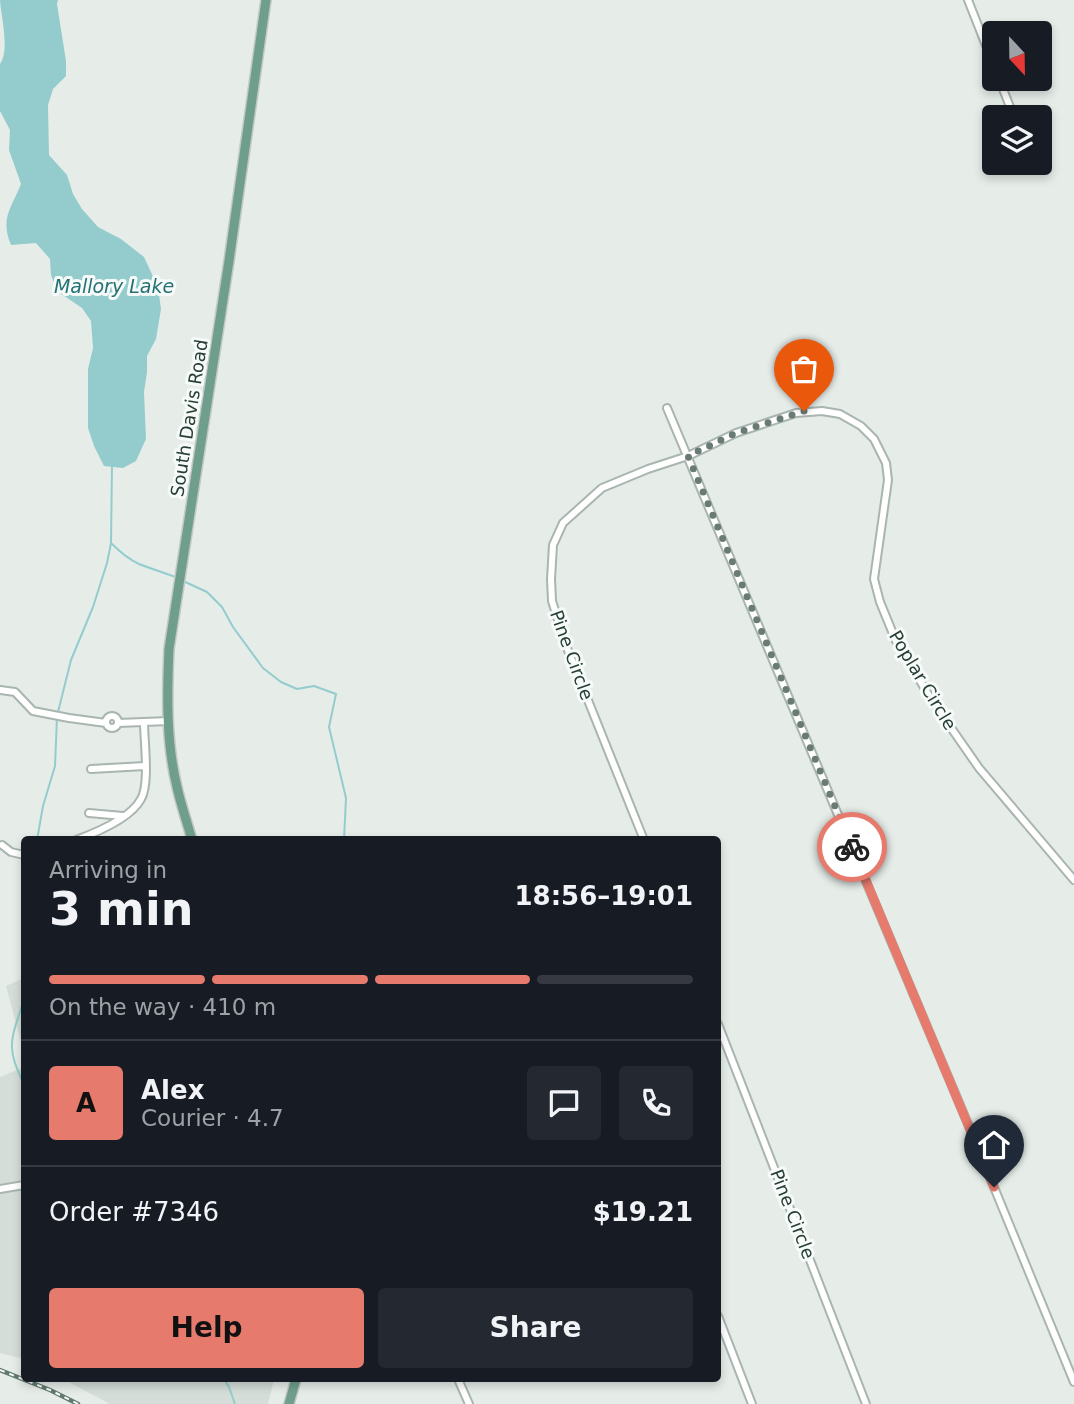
<!DOCTYPE html>
<meta charset="utf-8">
<style>
:root{--surface:#171b24;--page:#242831;--text:#f1f3f6;--muted:#9ea1a6;--line:#363941;--accent:#e67a6c}
body{margin:0;font-family:"DejaVu Sans",sans-serif;background:var(--page);color:var(--text);height:100vh;display:flex;flex-direction:column;font-size:26px;white-space:nowrap}
*{box-sizing:border-box;margin:0}
p{font-size:23px;color:var(--muted)}
.icon{flex:none;width:38px;height:38px;fill:none;stroke:currentColor;stroke-width:2;stroke-linecap:round;stroke-linejoin:round}
.map{position:relative;flex:1;overflow:hidden}
.side{position:absolute;left:21px;top:836px;width:700px;height:546px;display:flex;flex-direction:column;background:var(--surface);border-radius:7px;box-shadow:0 4px 10px #0003}
.side>*{flex:none}
.needle{width:46px;rotate:158deg}
.fabs{position:absolute;left:982px;top:21px;display:grid;gap:14px}
.fabs a{display:grid;place-items:center;width:70px;height:70px;border-radius:7px;background:var(--surface);box-shadow:0 4px 10px #0003;font-size:35px}
.pin{position:absolute;display:grid;place-items:center;width:60px;height:60px;color:#fff;margin:-72px -30px;border-radius:50% 50% 50% 0;rotate:-45deg;box-shadow:0 0 7px #0007}
.pin .icon{rotate:45deg}
.courier{position:absolute;display:grid;place-items:center;width:70px;height:70px;margin:-35px;border:5px solid #e67a6c;border-radius:50%;background:#fff;color:#222;box-shadow:0 2px 9px #0007}
.head em{font-style:normal;font-weight:800}
.head div{display:flex;flex-direction:column-reverse}
.head{display:flex;align-items:center;justify-content:space-between;height:119px;padding:0 28px}
h1{font-size:46px;font-weight:800;line-height:52px}
.bar{display:grid;grid-template-columns:repeat(4,1fr);gap:10px 7px;align-content:center;height:84px;padding:0 28px}
.bar i{height:9px;border-radius:5px;background:var(--line)}
.bar .active{background:var(--accent)}
.bar p{grid-column:span 4}
.line{display:flex;align-items:center;gap:18px;padding:0 28px;border-top:2px solid var(--line)}
.line div{flex:1}
.round{display:grid;place-items:center;flex:none;width:74px;height:74px;border-radius:7px;background:var(--page)}
.primary-button{display:flex;gap:14px;margin-top:auto;padding:14px 28px}
.primary-button a{flex:1;height:80px;border-radius:7px;background:var(--accent);color:#111;font-size:28px;font-weight:800;line-height:80px;text-align:center}
.primary-button a+a{background:var(--page);color:var(--text)}
.map>svg:first-child{display:block}
.built{fill:#d4ddd8}
.water{fill:#94cccd}
.lines{fill:none;stroke-linecap:round;stroke-linejoin:round}
.stream{stroke:#94cccd;stroke-width:2}
.minor-casing{stroke:#a9b5af;stroke-width:10}
.primary-casing{stroke:#c2c9c6;stroke-width:12}
.minor{stroke:#fff;stroke-width:6}
.primary{stroke:#6f9f8c;stroke-width:9}
.rail-casing{stroke:#617970;stroke-width:4.5}
.rail{stroke:#f6faf8;stroke-width:2;stroke-dasharray:5;stroke-linecap:butt}
.done{stroke:#697b74;stroke-width:7;stroke-dasharray:0 12.6}
.route{stroke:#e67a6c;stroke-width:9}
.labels{text-anchor:middle;dominant-baseline:central;stroke-width:6;stroke-linejoin:round;paint-order:stroke}
.street-label{font-size:18px;fill:#263e35;stroke:#f6faf8}
.water-label{font-size:19px;font-style:italic;fill:#257275;stroke:#f6faf8}
</style>
<div class="map">
<svg width="1074" height="1404" viewBox="0 0 1074 1404">
<rect width="100%" height="100%" fill="#e6ede9"/>
<path class="built" d="M24,978V1053L6,986Z
M24,1067V1359L0,1353V1077Z
M63,1379H274L268,1404H110Z"/>
<path class="water" d="M0,0H58L57,4L66,61V76L53,89L48,105L49,155L67,175L73,194L82,209L98,227L121,239L144,257L158,287L161,309L156,339L147,356V372L144,392L146,439L136,461L123,468L104,466L94,446L88,428V369L93,348L91,321L82,308L57,291L51,275L50,259L36,243L11,245C0,218 11,209 21,184L9,150L10,130L0,111V64C10,50 1,17 0,0Z"/>
<g class="lines">
<path class="stream" d="M111,543C119,551 128,559 139,564C152,569 165,573 178,578
M183,581L207,592L222,607L233,627L263,668L281,682L297,689L314,686L336,694L329,727L346,798L344,840
M58,712L71,660L93,607L107,563L111,543L112,466
M37,840L43,806L55,766L57,717
M24,937C21,956 27,977 24,996C22,1012 12,1028 12,1044C11,1058 19,1073 24,1085
M224,1379L229,1387L235,1404"/>
<defs>
<path id="minor" d="M968,0L994,66
M999,79L1014,117
M667,408L973,1136L1074,1382
M0,690L15,692L33,711L69,718L106,723
M106 722a6 6 0 1 1 12 0a6 6 0 1 1-12 0Z
M118,723L169,721
M91,769L145,766
M89,813L123,816
M76,840C95,833 131,818 141,799C150,784 144,741 144,722
M644,840L567,648L552,601L551,579L553,545L563,523L602,488L648,469L688,456L736,433L796,413L822,411L840,414L861,426L874,439L886,463L888,480L874,579L880,602L896,641L931,699L979,768L1074,880
M2,845L11,852L24,855
M718,1024L866,1404
M0,1189L24,1185
M718,1316L752,1404
M458,1379L469,1404"/>
<path id="primary" d="M192,840C187,822 181,805 177,787C166,742 167,694 169,649L229,261L266,0
M289,1404L296,1379"/>
</defs>
<use href="#minor" class="minor-casing"/>
<use href="#primary" class="primary-casing"/>
<use href="#minor" class="minor"/>
<use href="#primary" class="primary"/>
<defs>
<path id="rail" d="M0,1370L50,1390L78,1404"/>
</defs>
<use href="#rail" class="rail-casing"/>
<use href="#rail" class="rail"/>
</g>
<g class="lines">
<path class="done" d="M804,411L736,433L688,456L852,847"/>
<path class="route" d="M852,847L994,1187"/>
</g>
<g class="labels">
<g class="street-label">
<text transform="translate(189 418) rotate(-81)">South Davis Road</text>
<text transform="translate(572 655) rotate(70)">Pine Circle</text>
<text transform="translate(923 680) rotate(59)">Poplar Circle</text>
<text transform="translate(793 1214) rotate(69)">Pine Circle</text>
</g>
<g class="water-label">
<text x="114" y="286">Mallory Lake</text>
</g>
</g>
</svg>
<div class="fabs">
<a><svg class="needle" viewBox="-14 -14 28 28"><path d="M0-13l5 13h-10z" fill="#e53935"/><path d="M0 13l5-13h-10z" fill="#9ea1a6"/></svg></a>
<a><svg class="icon" aria-label="layers" viewBox="0 0 24 24"><path d="M12 4l9 5-9 5-9-5zM3 14l9 5 9-5"/></svg></a>
</div>
<div class="pin" style="left:804px;top:411px;background:#ea580c"><svg class="icon" aria-label="bag" viewBox="0 0 24 24"><path d="M5 8h14l-1 12H6zM9 8a3 3 0 0 1 6 0"/></svg></div>
<div class="pin" style="left:994px;top:1187px;background:#1f2937"><svg class="icon" aria-label="home" viewBox="0 0 24 24"><path d="M3 11l9-7 9 7M6 9v11h12V9"/></svg></div>
<div class="courier" style="left:852px;top:847px"><svg class="icon" aria-label="bike" viewBox="0 0 24 24"><circle cx="6" cy="16" r="4"/><circle cx="18" cy="16" r="4"/><path d="M6 16l4-8h5l3 8M10 8l3 8H6M13 5h3"/></svg></div>
<section class="side">
<div class="head"><div><h1>3 min</h1><p>Arriving in</p></div><em>18:56–19:01</em></div>
<div class="bar"><i class="active"></i><i class="active"></i><i class="active"></i><i></i><p>On the way · 410 m</p></div>
<div class="line" style="height:126px"><b class="round" style="background:var(--accent);color:#111">A</b><div><b>Alex</b><p>Courier · 4.7</p></div><a class="round"><svg class="icon" aria-label="chat" viewBox="0 0 24 24"><path d="M4 5h16v11H9l-5 4z"/></svg></a><a class="round"><svg class="icon" aria-label="phone" viewBox="0 0 24 24"><path d="M5 4h4l2 5-3 2q2 4 5 5l2-3 5 2v4C11 20 4 13 5 4z"/></svg></a></div>
<div class="line" style="height:91px"><div>Order #7346</div><b>$19.21</b></div>
<div class="primary-button"><a>Help</a><a>Share</a></div>
</section>
</div>
